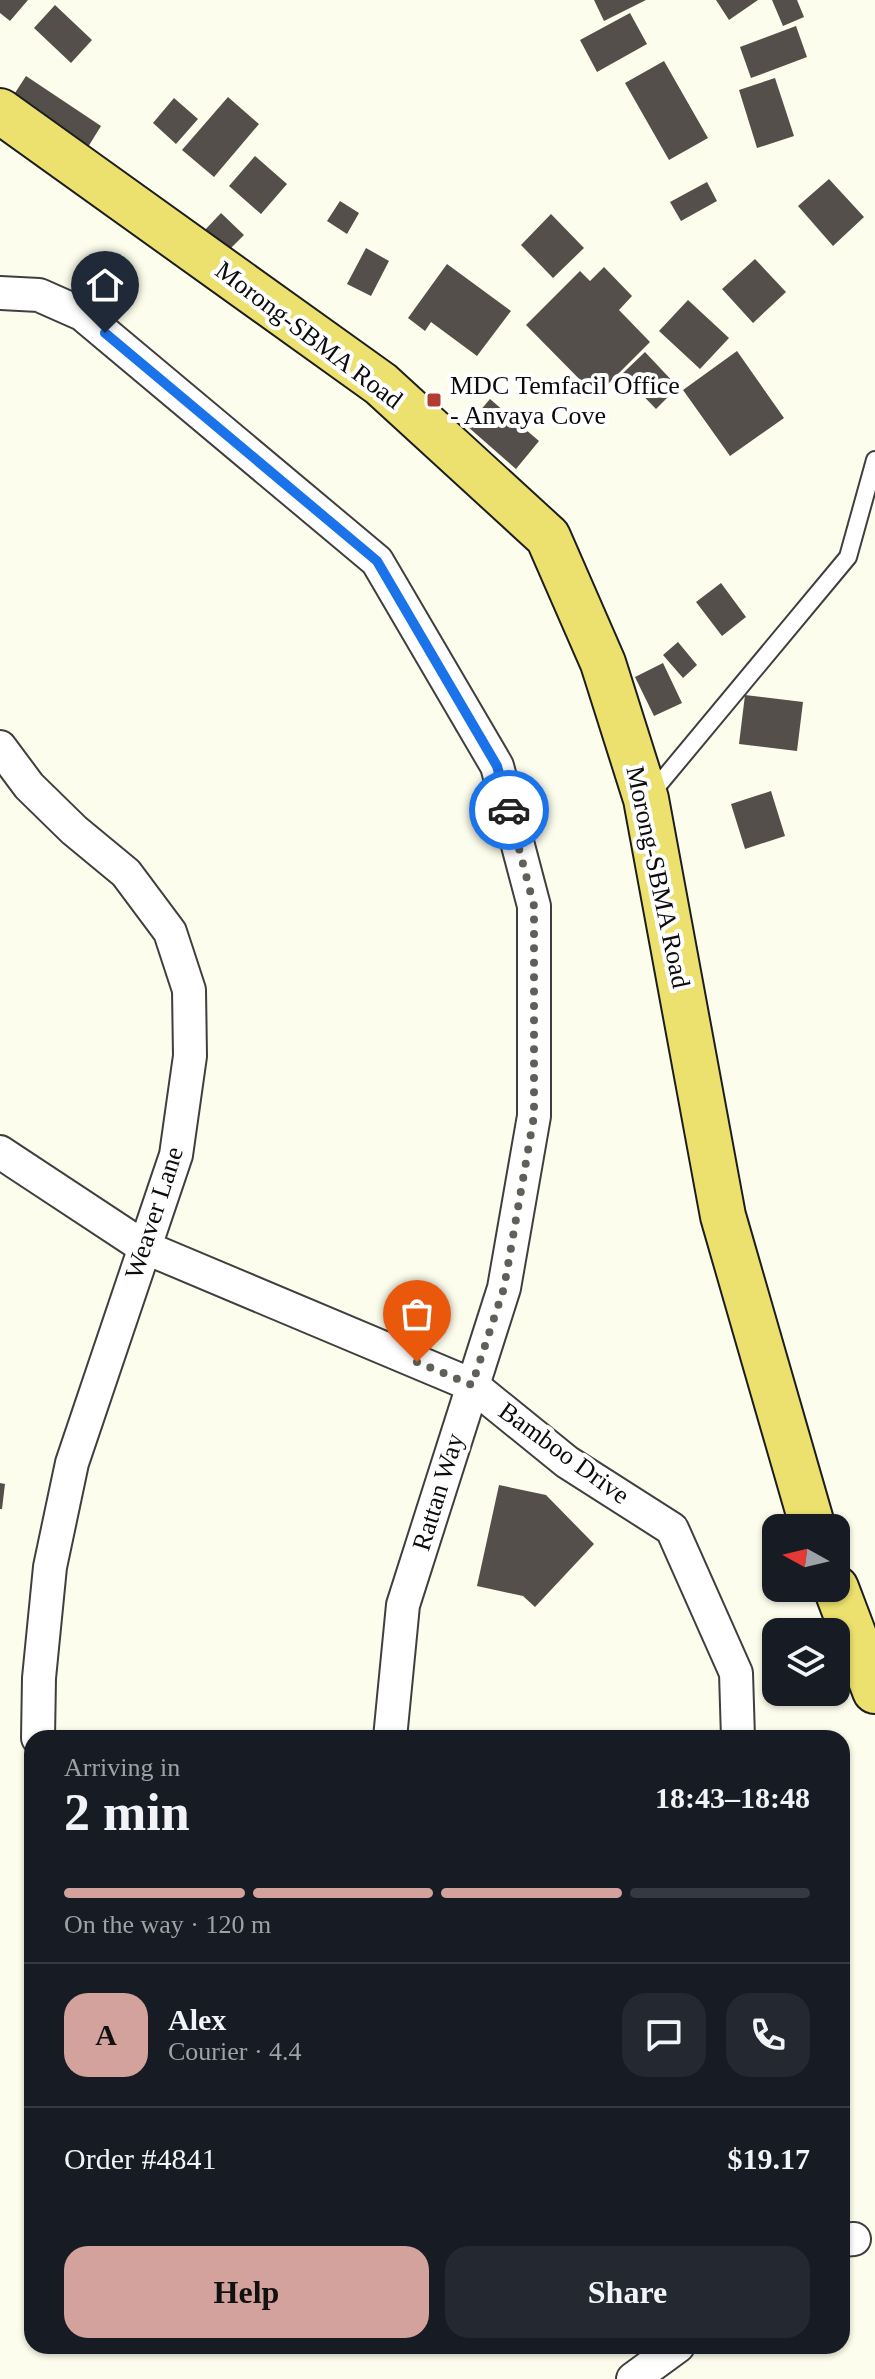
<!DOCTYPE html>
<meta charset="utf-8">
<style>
:root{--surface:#171b24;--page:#242831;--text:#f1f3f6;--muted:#9ea1a6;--line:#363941;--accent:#d4a29d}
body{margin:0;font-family:Georgia,serif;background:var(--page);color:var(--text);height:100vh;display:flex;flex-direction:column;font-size:30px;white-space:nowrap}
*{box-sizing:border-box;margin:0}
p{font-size:26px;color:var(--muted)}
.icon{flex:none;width:44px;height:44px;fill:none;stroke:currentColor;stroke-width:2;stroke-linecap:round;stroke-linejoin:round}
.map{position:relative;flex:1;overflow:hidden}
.panel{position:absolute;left:24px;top:1730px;width:826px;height:624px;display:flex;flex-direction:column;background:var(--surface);border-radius:24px;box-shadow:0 2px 6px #0004}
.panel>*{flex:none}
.needle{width:52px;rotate:278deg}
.tools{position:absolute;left:762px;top:1514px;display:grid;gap:16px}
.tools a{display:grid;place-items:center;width:88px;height:88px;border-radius:16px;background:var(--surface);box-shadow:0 2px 6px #0004;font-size:40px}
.pin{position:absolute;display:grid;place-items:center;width:68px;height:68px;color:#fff;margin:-82px -34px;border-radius:50% 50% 50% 0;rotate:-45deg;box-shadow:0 0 8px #0007}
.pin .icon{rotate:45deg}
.courier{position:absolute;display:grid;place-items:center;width:80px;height:80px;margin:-40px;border:6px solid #1a73e8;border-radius:50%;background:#fff;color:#222;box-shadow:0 2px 10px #0007}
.head em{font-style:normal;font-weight:600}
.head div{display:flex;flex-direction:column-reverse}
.head{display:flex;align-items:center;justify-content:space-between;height:136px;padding:0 40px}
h1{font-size:52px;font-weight:600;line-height:60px}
.bar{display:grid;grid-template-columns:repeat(4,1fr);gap:12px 8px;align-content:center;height:96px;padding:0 40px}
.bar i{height:10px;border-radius:6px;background:var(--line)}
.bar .on{background:var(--accent)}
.bar p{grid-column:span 4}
.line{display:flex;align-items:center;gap:20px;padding:0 40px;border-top:2px solid var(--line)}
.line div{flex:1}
.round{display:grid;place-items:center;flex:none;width:84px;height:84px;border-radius:24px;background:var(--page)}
.cta{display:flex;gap:16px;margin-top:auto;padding:16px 40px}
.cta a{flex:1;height:92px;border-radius:24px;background:var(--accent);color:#111;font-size:32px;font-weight:600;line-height:92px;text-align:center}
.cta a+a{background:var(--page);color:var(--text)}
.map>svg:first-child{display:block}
.building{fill:#544f4a}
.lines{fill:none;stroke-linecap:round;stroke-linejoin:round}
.lane-casing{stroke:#3f3f3f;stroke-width:20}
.street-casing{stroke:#3f3f3f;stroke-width:36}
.primary-casing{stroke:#1d1d1d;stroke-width:48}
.lane{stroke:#fff;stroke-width:16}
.street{stroke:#fff;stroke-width:32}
.primary{stroke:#ece16e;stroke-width:44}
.done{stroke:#60605b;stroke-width:8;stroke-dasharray:0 14.4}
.route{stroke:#1a73e8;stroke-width:10}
.poi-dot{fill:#b03e31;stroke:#fff;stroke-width:3}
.labels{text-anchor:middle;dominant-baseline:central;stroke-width:8;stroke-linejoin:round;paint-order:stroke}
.street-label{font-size:26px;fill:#0c0c0c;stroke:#fff}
.poi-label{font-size:26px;fill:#0c0c0c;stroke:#fff;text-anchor:start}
</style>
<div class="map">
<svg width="875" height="2379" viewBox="0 0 875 2379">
<rect width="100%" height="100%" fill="#fdfded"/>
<path class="building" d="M0,0H28L10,21L0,13Z
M594,0H646L604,21Z
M716,0H758L729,20Z
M772,0H797L804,17L783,26Z
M55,5L92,40L71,63L34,28Z
M630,13L647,44L597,72L580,40Z
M796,26L807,57L751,78L740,47Z
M664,61L708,138L669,160L625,83Z
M26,76L101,126L88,147L13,96Z
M775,78L794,136L757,148L739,90Z
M228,97L259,124L214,177L182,150Z
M174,98L198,119L176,144L153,123Z
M255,156L287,184L261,214L229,186Z
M829,179L864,217L833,246L798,206Z
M707,182L717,201L681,221L670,202Z
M340,201L359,213L347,234L327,221Z
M221,213L244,235L225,254L203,232Z
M551,214L584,248L553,278L521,245Z
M366,248L389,261L371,296L347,284Z
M755,259L786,292L753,323L722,289Z
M447,264L511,311L477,356L431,322L425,331L408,318Z
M604,267L632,296L619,310L650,342L596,396L526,325L580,271L590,281Z
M688,300L729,338L700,369L659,331Z
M737,351L784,418L730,456L683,390Z
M645,352L678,387L656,409L622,374Z
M490,399L539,441L516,469L467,426Z
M721,583L746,617L722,636L696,602Z
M678,642L697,665L683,678L663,655Z
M663,663L682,703L654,716L635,677Z
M745,695L803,702L797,751L739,744Z
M771,791L785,836L745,849L731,804Z
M0,1483L5,1484L2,1509H0Z
M499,1485L546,1495L594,1544L535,1607L523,1596L477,1586Z"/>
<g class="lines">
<defs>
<path id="lane" d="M650,795L848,557L875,460"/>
<path id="street" d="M0,293L39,295L82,314L377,561L497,766L534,906V1116L504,1288L403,1605L390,1738
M0,747L29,786L74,830L126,873L170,932L189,990L190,1056L176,1155L72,1463L50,1567L39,1678L38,1738
M0,1152L144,1247L472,1385L567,1462L672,1529L736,1673L738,1738
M842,2240L854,2239
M633,2379L678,2346"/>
<path id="primary" d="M0,111L381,384L548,537L603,663L646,799L723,1216L813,1528
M836,1588L875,1691"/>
</defs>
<use href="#lane" class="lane-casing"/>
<use href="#street" class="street-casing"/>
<use href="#primary" class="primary-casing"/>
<use href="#lane" class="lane"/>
<use href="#street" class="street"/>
<use href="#primary" class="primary"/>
</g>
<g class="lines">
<path class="done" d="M417,1362L472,1385L504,1288L534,1116V906L509,810"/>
<path class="route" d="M105,333L377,561L497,766L509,810"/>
</g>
<rect class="poi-dot" x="426" y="392" width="16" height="16" rx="4"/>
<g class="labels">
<g class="street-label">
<text transform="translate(309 335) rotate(37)">Morong-SBMA Road</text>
<text transform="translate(658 877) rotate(78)">Morong-SBMA Road</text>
<text transform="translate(154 1213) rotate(-72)">Weaver Lane</text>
<text transform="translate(564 1453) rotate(36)">Bamboo Drive</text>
<text transform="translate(438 1492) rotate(-73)">Rattan Way</text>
</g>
<g class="poi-label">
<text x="450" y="385">MDC Temfacil Office<tspan x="450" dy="30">- Anvaya Cove</tspan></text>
</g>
</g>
</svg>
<div class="tools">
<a><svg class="needle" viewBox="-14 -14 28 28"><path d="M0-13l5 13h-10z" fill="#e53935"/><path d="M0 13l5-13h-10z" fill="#9ea1a6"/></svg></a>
<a><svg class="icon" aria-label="layers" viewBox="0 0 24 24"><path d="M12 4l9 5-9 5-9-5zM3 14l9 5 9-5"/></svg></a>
</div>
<div class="pin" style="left:417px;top:1362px;background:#ea580c"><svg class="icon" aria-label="bag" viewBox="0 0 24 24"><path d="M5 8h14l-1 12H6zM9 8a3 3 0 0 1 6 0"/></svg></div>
<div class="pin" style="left:105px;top:333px;background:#1f2937"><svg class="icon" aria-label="home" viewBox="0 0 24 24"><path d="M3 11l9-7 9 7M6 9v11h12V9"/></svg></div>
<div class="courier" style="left:509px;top:810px"><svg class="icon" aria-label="car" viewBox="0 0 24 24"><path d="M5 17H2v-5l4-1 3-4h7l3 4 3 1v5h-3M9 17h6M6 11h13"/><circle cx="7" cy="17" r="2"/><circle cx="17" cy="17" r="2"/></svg></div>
<section class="panel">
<div class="head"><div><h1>2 min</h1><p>Arriving in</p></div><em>18:43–18:48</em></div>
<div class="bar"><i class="on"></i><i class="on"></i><i class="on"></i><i></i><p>On the way · 120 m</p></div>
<div class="line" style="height:144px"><b class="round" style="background:var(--accent);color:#111">A</b><div><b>Alex</b><p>Courier · 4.4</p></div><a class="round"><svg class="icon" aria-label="chat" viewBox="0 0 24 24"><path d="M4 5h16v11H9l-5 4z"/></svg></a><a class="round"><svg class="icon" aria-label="phone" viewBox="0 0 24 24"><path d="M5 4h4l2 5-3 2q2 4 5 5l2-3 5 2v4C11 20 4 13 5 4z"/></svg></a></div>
<div class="line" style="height:104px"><div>Order #4841</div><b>$19.17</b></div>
<div class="cta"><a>Help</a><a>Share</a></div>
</section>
</div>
